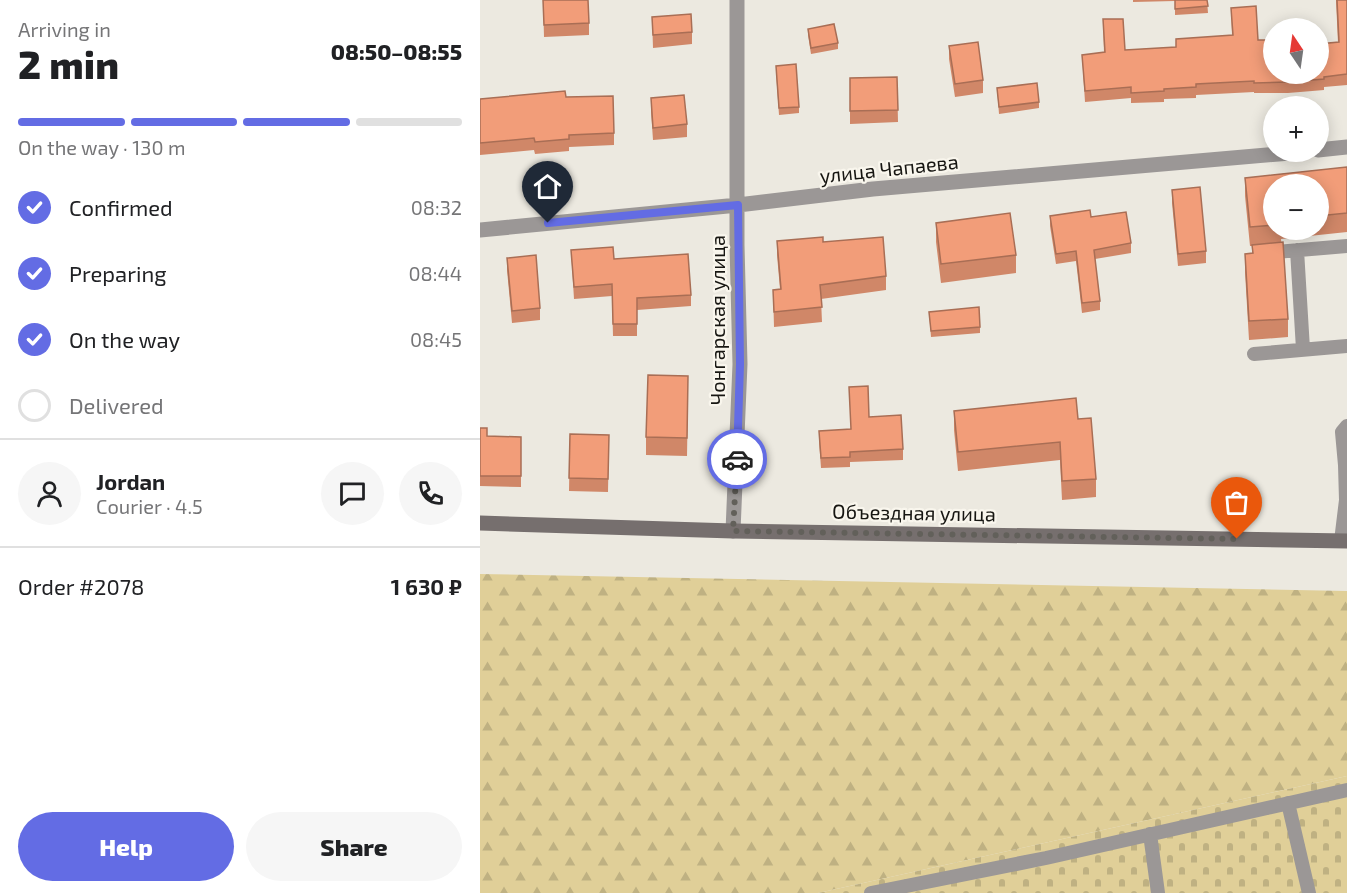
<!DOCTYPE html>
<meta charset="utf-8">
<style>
:root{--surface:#fff;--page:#f6f6f6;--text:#202124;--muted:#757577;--line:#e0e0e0;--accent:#636ce4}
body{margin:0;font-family:"Exo 2",sans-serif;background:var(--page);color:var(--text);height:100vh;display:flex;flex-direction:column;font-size:22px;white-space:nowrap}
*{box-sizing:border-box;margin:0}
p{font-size:20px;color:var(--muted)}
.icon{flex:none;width:33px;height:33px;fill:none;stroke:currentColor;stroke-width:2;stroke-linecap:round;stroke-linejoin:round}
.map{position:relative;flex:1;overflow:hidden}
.sheet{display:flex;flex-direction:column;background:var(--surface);width:480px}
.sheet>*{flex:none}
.needle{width:39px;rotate:347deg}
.fabs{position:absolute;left:783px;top:18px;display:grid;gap:12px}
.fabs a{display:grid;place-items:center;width:66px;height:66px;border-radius:50%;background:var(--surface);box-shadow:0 3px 15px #0003;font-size:30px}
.pin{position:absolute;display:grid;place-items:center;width:51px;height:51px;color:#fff;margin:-62px -26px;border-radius:50% 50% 50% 0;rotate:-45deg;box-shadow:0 0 6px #0007}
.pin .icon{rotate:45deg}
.courier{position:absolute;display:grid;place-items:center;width:60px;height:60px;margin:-30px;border:4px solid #636ce4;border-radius:50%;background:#fff;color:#222;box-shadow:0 2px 8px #0007}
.head em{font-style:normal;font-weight:800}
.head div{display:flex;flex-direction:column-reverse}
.head{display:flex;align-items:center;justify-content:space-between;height:102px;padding:0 18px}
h1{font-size:39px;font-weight:800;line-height:45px}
.bar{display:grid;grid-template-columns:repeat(4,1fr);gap:9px 6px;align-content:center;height:72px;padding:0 18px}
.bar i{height:8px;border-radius:4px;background:var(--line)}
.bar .current{background:var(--accent)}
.bar p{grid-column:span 4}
.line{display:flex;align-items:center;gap:15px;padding:0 18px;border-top:2px solid var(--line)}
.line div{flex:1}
.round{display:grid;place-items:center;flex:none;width:63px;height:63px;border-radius:32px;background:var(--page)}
ol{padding:0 18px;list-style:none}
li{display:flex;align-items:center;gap:18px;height:66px}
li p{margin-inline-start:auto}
li .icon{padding:6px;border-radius:50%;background:var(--accent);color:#fff;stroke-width:4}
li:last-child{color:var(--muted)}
li i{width:33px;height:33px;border:3px solid var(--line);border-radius:50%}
.cta{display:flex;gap:12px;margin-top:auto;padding:12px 18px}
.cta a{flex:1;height:69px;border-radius:36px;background:var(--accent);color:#fff;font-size:24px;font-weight:800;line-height:69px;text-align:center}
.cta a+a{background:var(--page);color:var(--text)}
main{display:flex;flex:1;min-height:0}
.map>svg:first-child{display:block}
.forest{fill:url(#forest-firs)}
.cemetery{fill:url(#cemetery-stones)}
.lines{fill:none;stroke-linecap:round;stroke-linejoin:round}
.lane{stroke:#9b9796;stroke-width:14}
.street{stroke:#9b9796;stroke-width:15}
.secondary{stroke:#766f6e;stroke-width:15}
.wall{fill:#d08768;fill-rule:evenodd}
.building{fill:#f29d79;stroke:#a96e55;stroke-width:1.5}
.done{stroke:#62605a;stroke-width:6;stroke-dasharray:0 10.8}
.route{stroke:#636ce4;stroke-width:8}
.labels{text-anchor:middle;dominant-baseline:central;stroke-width:4.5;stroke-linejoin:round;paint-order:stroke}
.street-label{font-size:20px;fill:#171612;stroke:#f9f6ed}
</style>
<main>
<section class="sheet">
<div class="head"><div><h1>2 min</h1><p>Arriving in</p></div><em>08:50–08:55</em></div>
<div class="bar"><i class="current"></i><i class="current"></i><i class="current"></i><i></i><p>On the way · 130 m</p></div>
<ol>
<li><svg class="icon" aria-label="check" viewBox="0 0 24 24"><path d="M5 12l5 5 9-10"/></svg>Confirmed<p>08:32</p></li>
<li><svg class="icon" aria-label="check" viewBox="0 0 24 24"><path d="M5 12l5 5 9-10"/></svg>Preparing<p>08:44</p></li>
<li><svg class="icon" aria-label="check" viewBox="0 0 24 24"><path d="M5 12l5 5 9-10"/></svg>On the way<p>08:45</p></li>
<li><i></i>Delivered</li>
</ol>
<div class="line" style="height:108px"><a class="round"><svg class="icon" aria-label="person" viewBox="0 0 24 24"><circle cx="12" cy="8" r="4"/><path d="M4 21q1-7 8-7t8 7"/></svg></a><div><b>Jordan</b><p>Courier · 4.5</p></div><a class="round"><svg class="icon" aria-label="chat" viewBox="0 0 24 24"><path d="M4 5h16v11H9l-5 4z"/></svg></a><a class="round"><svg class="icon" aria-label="phone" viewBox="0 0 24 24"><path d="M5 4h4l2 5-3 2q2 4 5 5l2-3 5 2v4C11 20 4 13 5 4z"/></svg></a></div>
<div class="line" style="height:78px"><div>Order #2078</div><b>1 630 ₽</b></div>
<div class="cta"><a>Help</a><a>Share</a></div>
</section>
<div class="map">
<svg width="867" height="893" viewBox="0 0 867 893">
<defs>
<pattern id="forest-firs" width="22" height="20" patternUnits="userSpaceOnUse" patternTransform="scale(1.5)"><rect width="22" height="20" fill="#e0cf98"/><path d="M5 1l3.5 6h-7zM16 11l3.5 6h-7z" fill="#bfb182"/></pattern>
<pattern id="cemetery-stones" width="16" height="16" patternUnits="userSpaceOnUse" patternTransform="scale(1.5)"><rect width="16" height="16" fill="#e0cf98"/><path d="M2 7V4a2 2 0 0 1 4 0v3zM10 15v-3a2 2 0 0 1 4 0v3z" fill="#bfb182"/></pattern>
</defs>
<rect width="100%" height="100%" fill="#ece9e0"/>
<path class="forest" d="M0,574L867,591V776L338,893H0Z"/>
<path class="cemetery" d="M867,776V893H338Z"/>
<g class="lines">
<path class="lane" d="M817,250L823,349
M785,253L867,246
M774,354L867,346
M865,465L862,432L867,426
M861,541L866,500L865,465H867
M808,803L829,893
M670,834L678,893
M391,893L566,858L867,790"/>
<path class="street" d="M838,150L867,147
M0,230L258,205L393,189L822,152
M253,531L260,364L257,245V0"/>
<path class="secondary" d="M0,523L253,531L867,541"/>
</g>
<path class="wall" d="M63,0L109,23V35L64,37Z
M653,0H727L728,13L695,15V1L653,2Z
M856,0H867V85L844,87V90L808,93H774V92L716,95V98L684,99V102L651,103V98L605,102L602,55L624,53L623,19L645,50L696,47L752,35L751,8L778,40L794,74L858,43Z
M172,17L212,32V44L173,48Z
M328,29L358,43V49L331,54L328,35Z
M469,46L503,80V93L475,97L469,59Z
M296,72L319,107V113L299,115Z
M417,77L418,122L370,124V78Z
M517,88L559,102V108L519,114Z
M86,97L134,133V145L89,147V151L55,154L54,150L0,155V99Z
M171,98L207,124V137L173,140L171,111Z
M867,167V232L801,239L808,319V337L769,340L765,272V254L772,253V246H770L765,196V178ZM794,184H838V230H794Z
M692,190L726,251V263L698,266L692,203Z
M570,216L611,217L651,243V253L615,259L620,301V310L602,313L596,261L576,264L570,226Z
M456,223L536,255V273L461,283L456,242Z
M297,241L343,242L406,276V290L341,299L342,322L294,327L293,290L300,289L297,255Z
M91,250L134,259L211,295V306L157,310V336H133L132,296L94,299Z
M27,258L60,308V320L32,323L27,270Z
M449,312L500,327V333L451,337Z
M208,395L207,456L166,455V437Z
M474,411L598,419L616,479V497L582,500L580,460L478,471L474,430Z
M389,417L423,449V460L370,462V467L341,468L339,441L370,429Z
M0,428L7,436L41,437V487L0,486Z
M90,434L129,435L128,492L89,491Z"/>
<path class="building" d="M63,0H108L109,23L64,25Z
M695,0H727L728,6L695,9Z
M857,0H867V74L844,77V79L808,82L774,83V81L716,84V87L684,89V91L651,93V87L605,91L602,55L625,52L623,19H643L645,50L696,47V39L753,35L751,8L776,6L778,40H794V74H838V44L859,42Z
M211,14L212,32L173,35L172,17Z
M354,24L358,43L331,48L328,29Z
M498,42L503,80L475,84L469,46Z
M316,64L319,107L299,108L296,66Z
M417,77L418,110L370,111V78Z
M557,83L559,102L519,107L517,88Z
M85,91L86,97L133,96L134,133L89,135V139L55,142L54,138L0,143V99Z
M204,95L207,124L173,128L171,98Z
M867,167V213L838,216V184H794V225L770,227L765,178Z
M720,187L726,251L698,254L692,190Z
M610,210L611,217L646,212L651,243L614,250L620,301L602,303L596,251L576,254L570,216Z
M530,213L536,255L461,264L456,223Z
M343,237V242L403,237L406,276L340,285L342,307L294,312L293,290L301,289L297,241Z
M803,242L808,319L769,321L765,254L773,253L772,245Z
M133,247L134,259L208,254L211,295L157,298V324H133L132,284L94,287L91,250Z
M56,255L60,308L32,311L27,258Z
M499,307L500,327L451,331L449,312Z
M168,375L208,376L207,438L166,437Z
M388,386L389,417L421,415L423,449L370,452V457L341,458L339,431L371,429L369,387Z
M596,398L598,419L611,418L616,479L582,481L580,442L478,452L474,411Z
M0,428H7V436L41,437V476H0Z
M90,434L129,435L128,479L89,478Z"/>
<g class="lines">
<path class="done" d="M257,459L253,531L757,539"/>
<path class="route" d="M68,223L258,205L260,364L257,459"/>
</g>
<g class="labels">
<g class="street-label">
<text transform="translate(409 168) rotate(-6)">улица Чапаева</text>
<text transform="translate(237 320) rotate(-90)">Чонгарская улица</text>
<text transform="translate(434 512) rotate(1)">Объездная улица</text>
</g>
</g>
</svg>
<div class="fabs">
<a><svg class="needle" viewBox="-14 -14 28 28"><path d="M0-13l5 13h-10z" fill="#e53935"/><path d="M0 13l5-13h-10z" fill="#757577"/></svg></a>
<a>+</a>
<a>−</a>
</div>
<div class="pin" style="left:757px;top:539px;background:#ea580c"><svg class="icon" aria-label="bag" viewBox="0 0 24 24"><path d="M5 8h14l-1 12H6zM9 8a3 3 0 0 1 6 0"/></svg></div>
<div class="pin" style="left:68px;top:223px;background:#1f2937"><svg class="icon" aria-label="home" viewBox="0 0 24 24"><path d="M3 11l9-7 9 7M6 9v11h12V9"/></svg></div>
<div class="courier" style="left:257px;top:459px"><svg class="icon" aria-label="car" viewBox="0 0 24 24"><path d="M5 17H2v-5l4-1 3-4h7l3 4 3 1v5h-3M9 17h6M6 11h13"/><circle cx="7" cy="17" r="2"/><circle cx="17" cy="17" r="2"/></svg></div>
</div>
</main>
